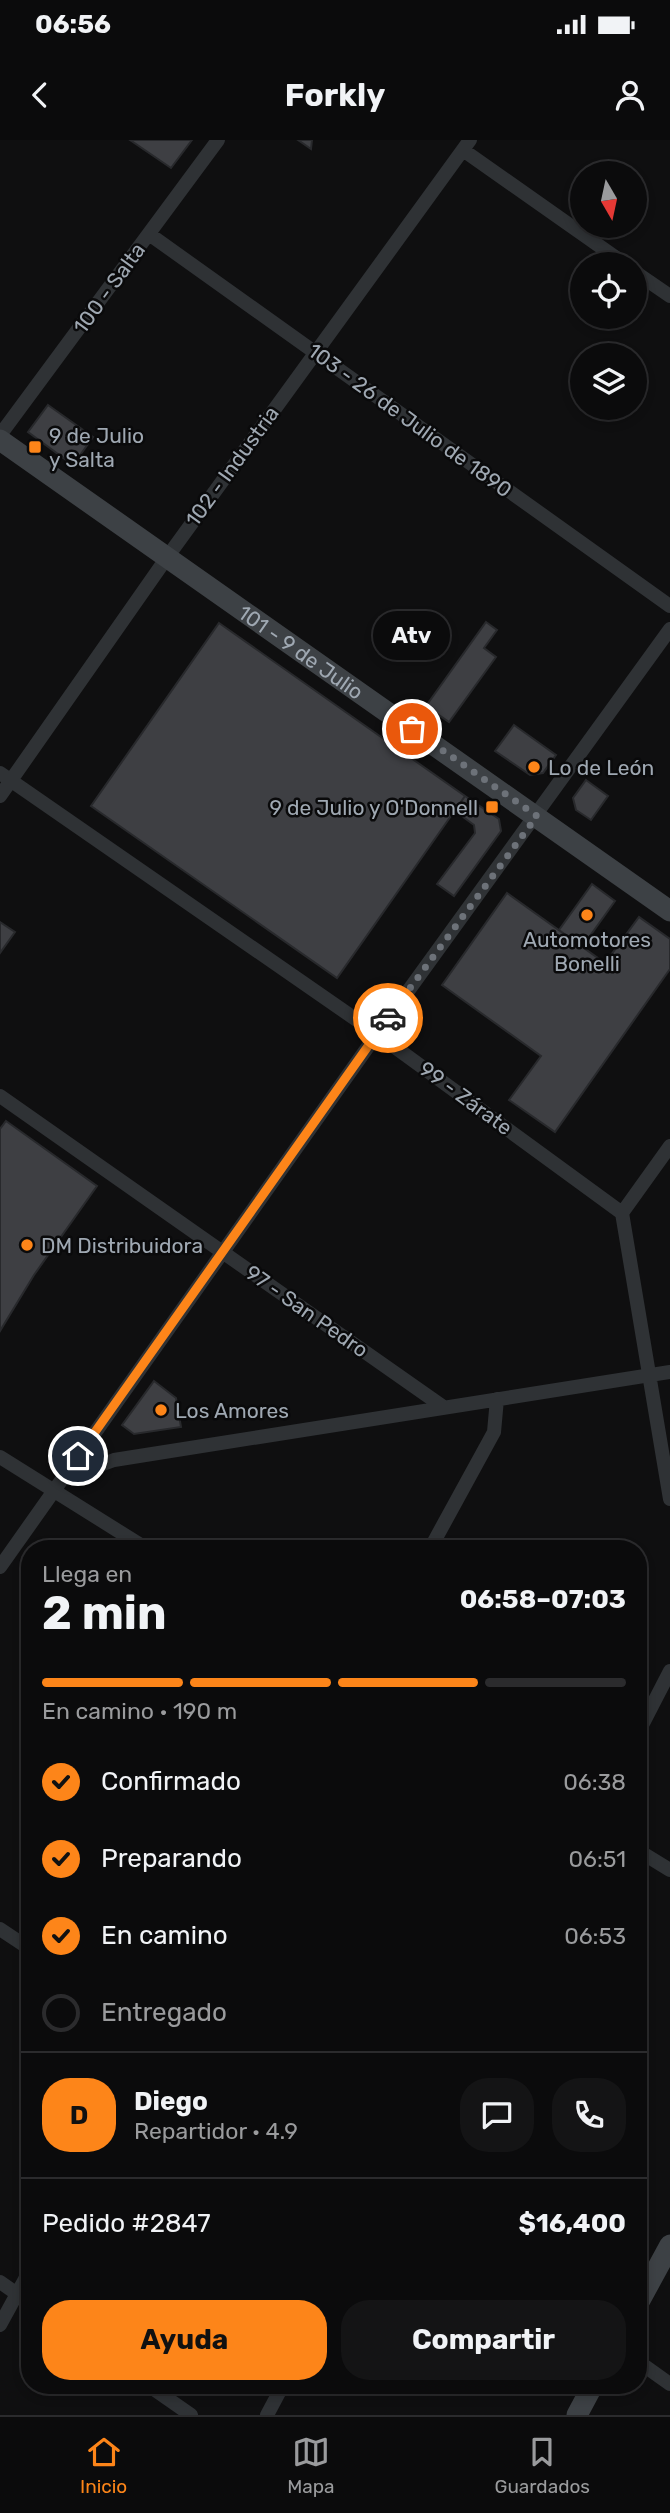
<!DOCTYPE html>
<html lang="es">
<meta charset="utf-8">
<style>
:root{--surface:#0b0b0c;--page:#141415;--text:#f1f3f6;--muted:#9a9b9d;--line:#2b2b2d;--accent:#fd8519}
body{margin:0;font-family:Rubik,sans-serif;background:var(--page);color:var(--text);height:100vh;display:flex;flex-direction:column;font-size:26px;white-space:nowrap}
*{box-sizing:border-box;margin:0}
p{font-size:23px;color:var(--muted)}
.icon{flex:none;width:38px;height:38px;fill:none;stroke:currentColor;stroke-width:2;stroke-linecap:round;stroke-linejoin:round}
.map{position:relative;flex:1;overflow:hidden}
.sheet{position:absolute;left:21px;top:1400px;width:626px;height:854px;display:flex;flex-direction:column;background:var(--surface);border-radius:28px;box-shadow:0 4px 10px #0003,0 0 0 2px var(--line)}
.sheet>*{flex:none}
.needle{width:46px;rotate:171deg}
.controls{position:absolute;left:570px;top:21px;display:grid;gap:14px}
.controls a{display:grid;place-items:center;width:77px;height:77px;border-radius:50%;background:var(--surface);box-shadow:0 4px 10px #0003,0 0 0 2px var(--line);font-size:35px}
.pin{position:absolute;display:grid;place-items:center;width:60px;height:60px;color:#fff;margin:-30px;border:4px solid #fff;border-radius:50%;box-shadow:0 2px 7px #0007}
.courier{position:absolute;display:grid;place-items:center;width:70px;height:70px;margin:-35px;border:5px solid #fd8519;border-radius:50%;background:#fff;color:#222;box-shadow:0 2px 9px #0007}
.bubble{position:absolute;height:49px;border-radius:24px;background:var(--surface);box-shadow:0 4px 10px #0003,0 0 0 2px var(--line);font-size:23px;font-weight:700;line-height:49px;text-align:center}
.overview em{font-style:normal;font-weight:700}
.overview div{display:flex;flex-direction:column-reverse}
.overview{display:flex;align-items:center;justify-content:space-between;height:119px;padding:0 21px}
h1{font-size:46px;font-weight:700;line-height:52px}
.bar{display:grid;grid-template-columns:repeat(4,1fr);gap:10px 7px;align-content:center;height:84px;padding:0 21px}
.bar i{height:9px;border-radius:5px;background:var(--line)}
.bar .selected{background:var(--accent)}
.bar p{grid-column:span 4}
.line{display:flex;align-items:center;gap:18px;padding:0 21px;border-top:2px solid var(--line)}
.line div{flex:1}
.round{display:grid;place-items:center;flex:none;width:74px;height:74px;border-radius:28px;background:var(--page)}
ol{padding:0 21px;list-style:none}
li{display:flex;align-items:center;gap:21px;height:77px}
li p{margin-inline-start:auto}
li .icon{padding:7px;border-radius:50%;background:var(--accent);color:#111;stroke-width:4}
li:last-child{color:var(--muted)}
li i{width:38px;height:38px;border:4px solid var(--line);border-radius:50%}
.cta{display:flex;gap:14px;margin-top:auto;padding:14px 21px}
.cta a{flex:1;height:80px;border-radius:28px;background:var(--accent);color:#111;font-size:28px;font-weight:700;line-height:80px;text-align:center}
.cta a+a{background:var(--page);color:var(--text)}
.status{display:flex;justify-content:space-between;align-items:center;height:49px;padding:0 35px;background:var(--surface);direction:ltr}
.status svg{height:19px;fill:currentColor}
header{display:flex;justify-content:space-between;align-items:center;height:91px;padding:0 21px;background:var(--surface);font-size:32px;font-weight:700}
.tab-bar{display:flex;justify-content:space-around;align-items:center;height:98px;border-top:2px solid var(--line);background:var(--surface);font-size:19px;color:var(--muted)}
.tab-bar a{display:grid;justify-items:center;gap:4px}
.tab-bar .selected{color:var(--accent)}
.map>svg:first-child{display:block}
.building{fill:#3e3f43;stroke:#28292c;stroke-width:2}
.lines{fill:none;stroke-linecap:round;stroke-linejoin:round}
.street{stroke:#2f3235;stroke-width:14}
.secondary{stroke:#3d4145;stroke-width:21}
.done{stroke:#6d7279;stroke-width:7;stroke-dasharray:0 12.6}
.route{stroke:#fd8519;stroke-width:9}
.poi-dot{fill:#fd8519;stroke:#0a0a0b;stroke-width:2.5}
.labels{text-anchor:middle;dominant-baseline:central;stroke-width:5;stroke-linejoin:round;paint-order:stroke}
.street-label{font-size:21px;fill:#9fa8b2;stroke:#0a0a0b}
.poi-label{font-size:21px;fill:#9fa8b2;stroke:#0a0a0b;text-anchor:start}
</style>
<div class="status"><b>06:56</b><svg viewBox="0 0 49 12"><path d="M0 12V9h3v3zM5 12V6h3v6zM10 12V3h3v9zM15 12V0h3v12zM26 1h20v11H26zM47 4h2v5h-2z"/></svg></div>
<header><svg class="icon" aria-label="back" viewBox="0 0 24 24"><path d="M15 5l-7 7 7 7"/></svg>Forkly<svg class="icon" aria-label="person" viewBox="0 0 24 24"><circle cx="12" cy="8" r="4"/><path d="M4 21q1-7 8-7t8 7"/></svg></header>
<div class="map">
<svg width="670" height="2275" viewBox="0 0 670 2275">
<rect width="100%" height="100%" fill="#0f0f10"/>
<path class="building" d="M130,0H192L171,28Z
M298,0H312L311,9Z
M48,265L93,297L73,325L28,292Z
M486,482L497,490L484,508L496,517L449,582L426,566Z
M219,483L465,656L337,838L91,666Z
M514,585L556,615L543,633L530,635L495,611Z
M586,640L608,656L591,680L576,670L573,658Z
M465,656L499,679L501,691L454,756L437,744L475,693L474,685L455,671Z
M592,744L615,761L582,807L559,790Z
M507,753L605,823L639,777L670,799V829L555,992L509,960L541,916L442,845Z
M0,782L15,792L0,813Z
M6,981L97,1046L34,1135L0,1191V989Z
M154,1241L176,1258L181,1287L134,1294L122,1285Z"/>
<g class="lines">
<path class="street" d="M463,10L625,124
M149,94L670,466
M635,132L670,156
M0,295L218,0
M0,633L377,894L622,1073L670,1359
M0,656L168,416L470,0
M0,956L442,1266
M622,1073L670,1006
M0,1317L147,1409
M62,1339L114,1320L670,1232
M430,1409L494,1292L497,1259
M0,1427L377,894L670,489
M639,1591L670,1531
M639,1711L670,1730
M0,1789L30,1809
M0,2142L30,2163
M0,2185L30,2130
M639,2222L670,2244
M148,2245L191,2275
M267,2275L283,2245"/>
<g class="secondary">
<path id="s1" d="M0,300L670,771"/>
<path d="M639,2162L670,2105"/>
<path d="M577,2275L593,2245"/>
</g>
</g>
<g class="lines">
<path class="done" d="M388,878L537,676L412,589"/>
<path class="route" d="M78,1316L388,878"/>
</g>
<g class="poi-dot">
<rect x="28" y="300" width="14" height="14" rx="3.5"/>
<circle cx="534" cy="627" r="7"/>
<rect x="485" y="660" width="14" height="14" rx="3.5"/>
<circle cx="587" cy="775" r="7"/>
<circle cx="27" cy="1105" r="7"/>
<circle cx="161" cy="1270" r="7"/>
</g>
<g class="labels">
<g class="street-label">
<text transform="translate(109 148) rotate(-54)">100 - Salta</text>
<text transform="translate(410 280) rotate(36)">103 - 26 de Julio de 1890</text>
<text transform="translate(232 326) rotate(-54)">102 - Industria</text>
<text stroke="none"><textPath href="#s1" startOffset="368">101 - 9 de Julio</textPath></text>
<text transform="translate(466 958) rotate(36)">99 - Zárate</text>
<text transform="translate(307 1171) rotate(35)">97 - San Pedro</text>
</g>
<g class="poi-label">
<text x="49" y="295">9 de Julio<tspan x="49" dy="24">y Salta</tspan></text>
<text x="548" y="627">Lo de León</text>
<text x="478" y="667" text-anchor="end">9 de Julio y O'Donnell</text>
<text x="587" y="799" text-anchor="middle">Automotores<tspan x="587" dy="24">Bonelli</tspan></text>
<text x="41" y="1105">DM Distribuidora</text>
<text x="175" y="1270">Los Amores</text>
</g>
</g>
</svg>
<div class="controls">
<a><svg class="needle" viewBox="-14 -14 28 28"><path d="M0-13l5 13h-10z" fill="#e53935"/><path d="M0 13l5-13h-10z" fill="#9a9b9d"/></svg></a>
<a><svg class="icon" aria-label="locate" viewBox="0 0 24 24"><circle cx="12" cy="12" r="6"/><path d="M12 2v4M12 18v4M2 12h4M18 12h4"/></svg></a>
<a><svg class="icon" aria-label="layers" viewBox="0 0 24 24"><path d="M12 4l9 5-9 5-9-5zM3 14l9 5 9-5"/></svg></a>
</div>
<div class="pin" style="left:412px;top:589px;background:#ea580c"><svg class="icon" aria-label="bag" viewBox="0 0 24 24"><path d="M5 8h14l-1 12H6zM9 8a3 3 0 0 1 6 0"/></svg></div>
<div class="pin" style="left:78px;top:1316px;background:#1f2937"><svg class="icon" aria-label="home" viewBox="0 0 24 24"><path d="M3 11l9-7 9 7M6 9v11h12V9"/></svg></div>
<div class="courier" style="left:388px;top:878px"><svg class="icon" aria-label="car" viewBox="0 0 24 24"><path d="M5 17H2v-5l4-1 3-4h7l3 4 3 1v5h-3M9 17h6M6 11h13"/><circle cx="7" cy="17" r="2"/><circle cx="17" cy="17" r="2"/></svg></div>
<div class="bubble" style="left:373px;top:471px;width:77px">Atv</div>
<section class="sheet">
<div class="overview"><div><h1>2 min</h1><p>Llega en</p></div><em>06:58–07:03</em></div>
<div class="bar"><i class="selected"></i><i class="selected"></i><i class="selected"></i><i></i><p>En camino · 190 m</p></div>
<ol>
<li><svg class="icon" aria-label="check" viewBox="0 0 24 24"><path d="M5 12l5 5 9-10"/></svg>Confirmado<p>06:38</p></li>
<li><svg class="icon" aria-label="check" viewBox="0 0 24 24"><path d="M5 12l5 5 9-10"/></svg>Preparando<p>06:51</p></li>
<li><svg class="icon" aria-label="check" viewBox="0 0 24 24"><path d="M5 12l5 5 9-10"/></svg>En camino<p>06:53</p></li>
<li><i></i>Entregado</li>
</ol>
<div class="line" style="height:126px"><b class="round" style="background:var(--accent);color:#111">D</b><div><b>Diego</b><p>Repartidor · 4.9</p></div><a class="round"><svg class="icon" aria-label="chat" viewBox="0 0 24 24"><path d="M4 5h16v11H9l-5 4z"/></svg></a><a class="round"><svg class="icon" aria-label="phone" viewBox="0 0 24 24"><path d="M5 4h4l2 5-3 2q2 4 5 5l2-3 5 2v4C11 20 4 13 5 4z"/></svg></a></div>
<div class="line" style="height:91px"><div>Pedido #2847</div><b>$16,400</b></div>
<div class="cta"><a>Ayuda</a><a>Compartir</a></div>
</section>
</div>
<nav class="tab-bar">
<a class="selected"><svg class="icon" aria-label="home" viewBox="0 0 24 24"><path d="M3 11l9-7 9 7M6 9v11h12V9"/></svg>Inicio</a>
<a><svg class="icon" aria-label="map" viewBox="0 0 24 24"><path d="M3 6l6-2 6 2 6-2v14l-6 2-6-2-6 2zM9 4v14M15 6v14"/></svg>Mapa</a>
<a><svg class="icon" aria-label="saved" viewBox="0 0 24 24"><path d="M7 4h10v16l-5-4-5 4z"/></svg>Guardados</a>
</nav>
